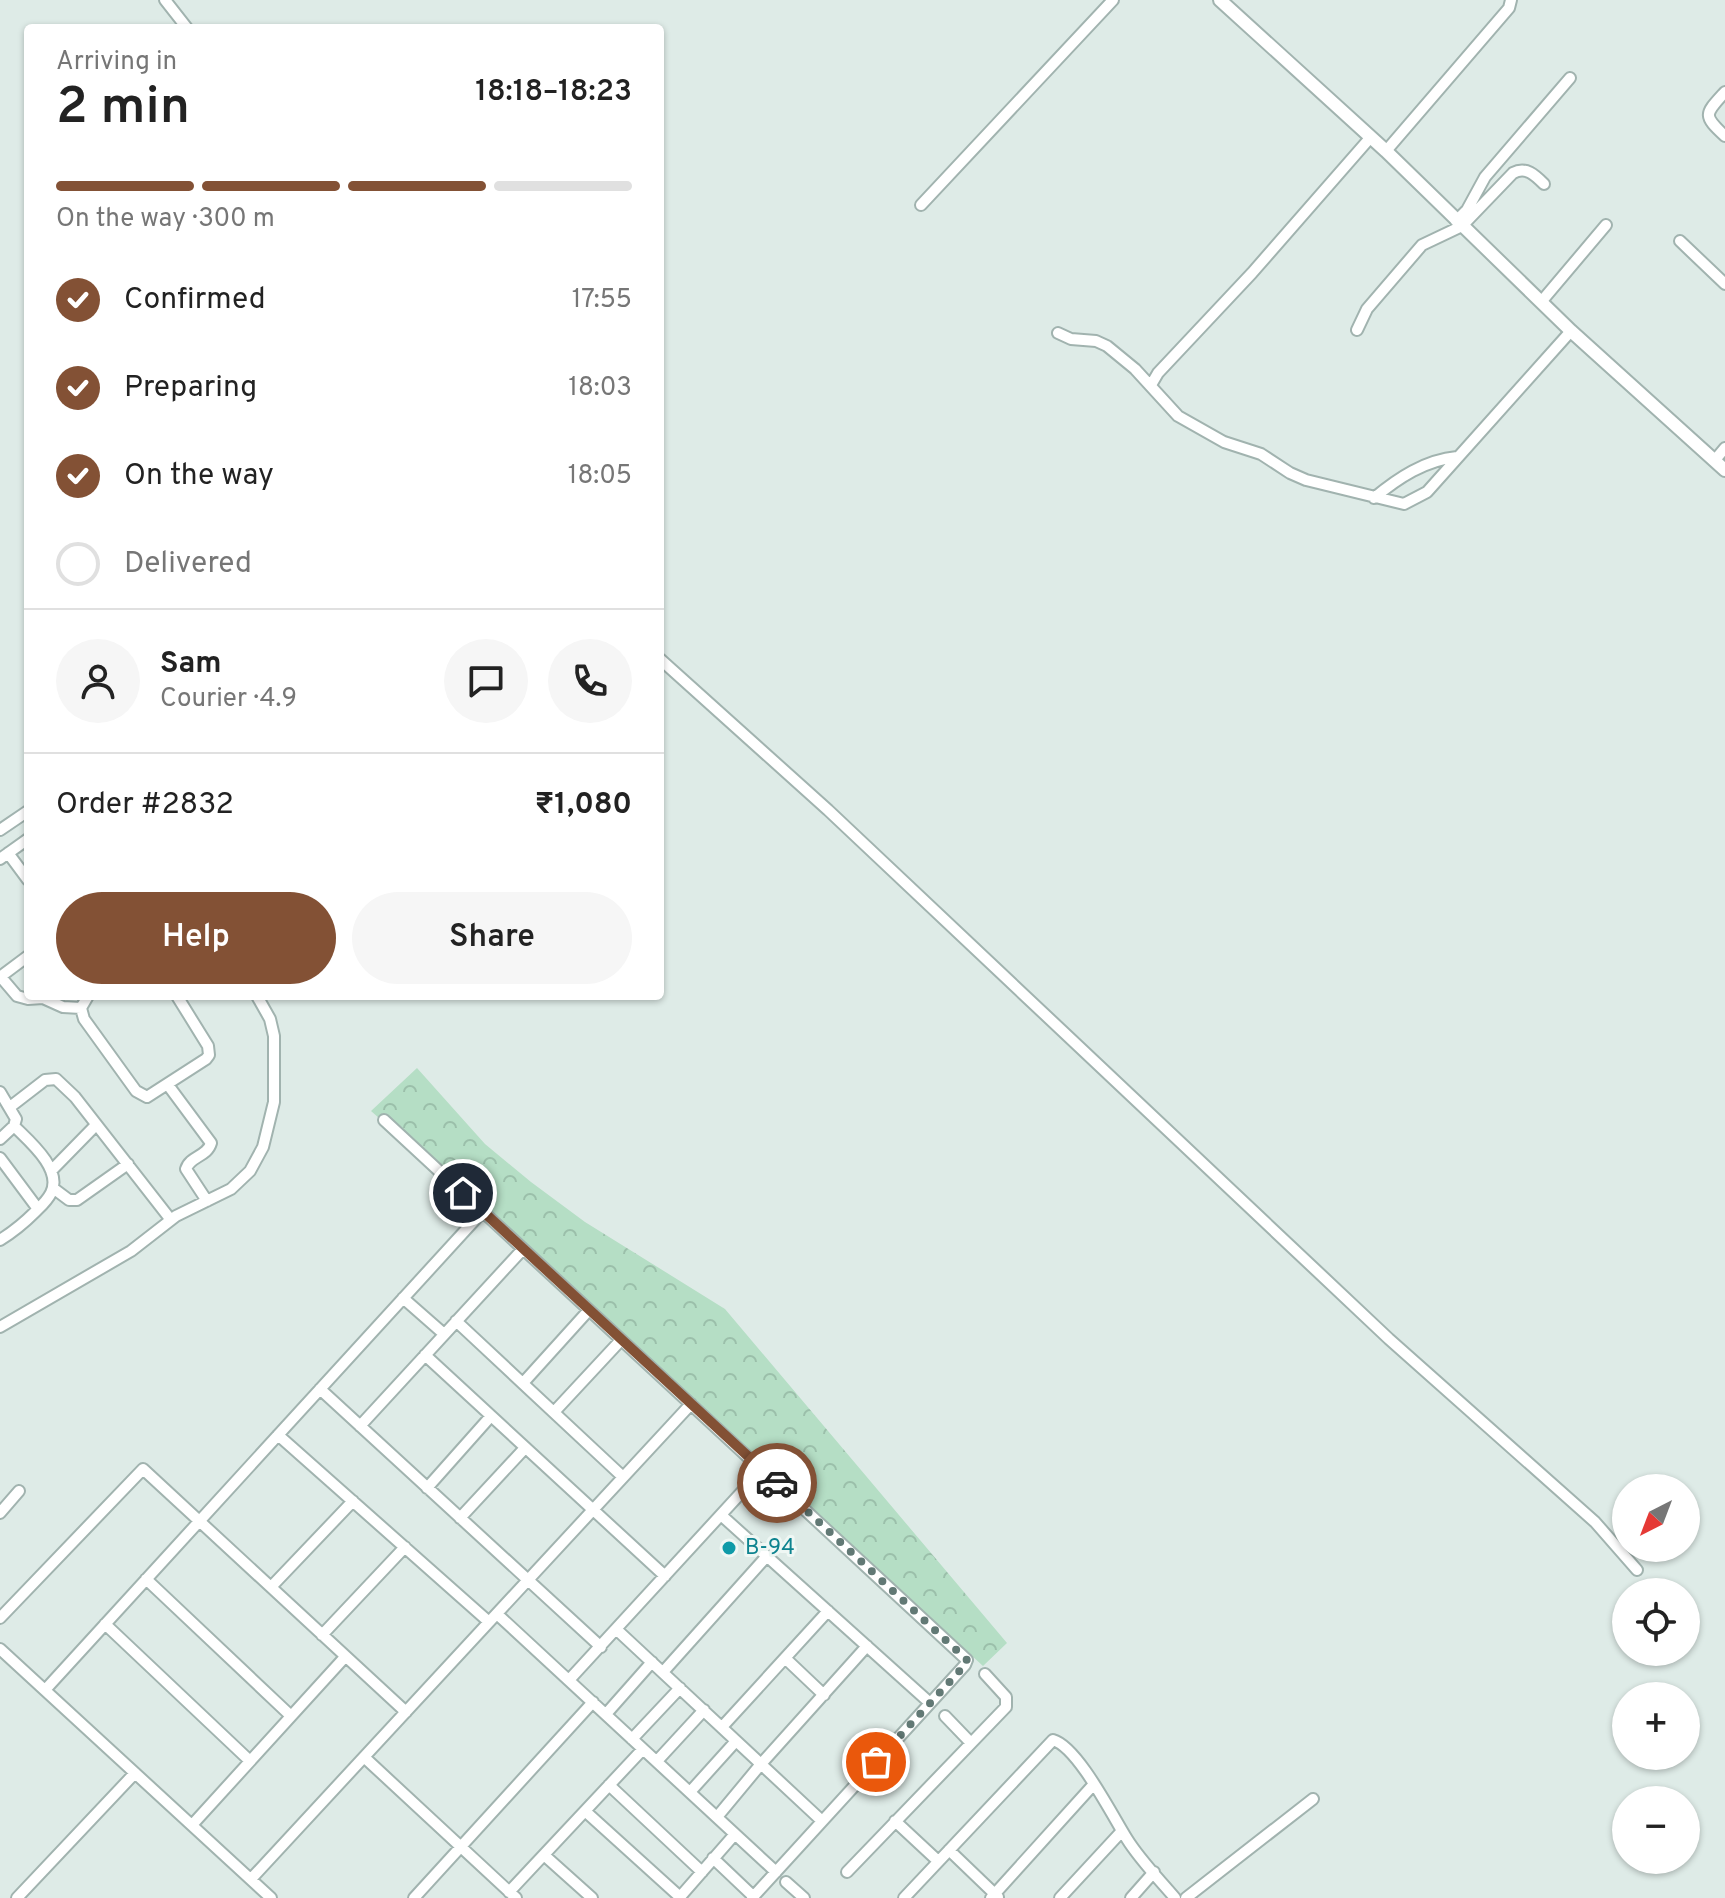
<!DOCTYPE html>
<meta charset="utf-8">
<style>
:root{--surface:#fff;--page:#f6f6f6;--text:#222;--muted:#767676;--line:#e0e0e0;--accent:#835135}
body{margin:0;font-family:Overpass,sans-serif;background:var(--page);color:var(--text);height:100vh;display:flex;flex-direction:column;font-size:30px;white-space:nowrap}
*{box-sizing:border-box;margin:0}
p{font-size:26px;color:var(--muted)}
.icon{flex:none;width:44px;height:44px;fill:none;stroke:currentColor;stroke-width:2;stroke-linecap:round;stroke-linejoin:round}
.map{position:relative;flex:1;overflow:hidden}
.details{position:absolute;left:24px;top:24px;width:640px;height:976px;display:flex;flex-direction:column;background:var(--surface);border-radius:8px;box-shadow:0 2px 6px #0004}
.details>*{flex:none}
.needle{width:52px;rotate:222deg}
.controls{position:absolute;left:1612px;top:1474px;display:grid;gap:16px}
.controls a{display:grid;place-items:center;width:88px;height:88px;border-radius:50%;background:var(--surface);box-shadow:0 2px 6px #0004;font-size:40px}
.pin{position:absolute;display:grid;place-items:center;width:68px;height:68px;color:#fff;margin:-34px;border:4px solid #fff;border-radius:50%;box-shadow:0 2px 8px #0007}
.courier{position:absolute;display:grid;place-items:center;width:80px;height:80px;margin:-40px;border:6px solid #835135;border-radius:50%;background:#fff;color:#222;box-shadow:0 2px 10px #0007}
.summary em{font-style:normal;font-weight:600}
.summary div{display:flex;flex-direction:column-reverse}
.summary{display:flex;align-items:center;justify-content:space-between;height:136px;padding:0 32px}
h1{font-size:52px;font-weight:600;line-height:60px}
.bar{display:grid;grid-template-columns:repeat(4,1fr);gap:12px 8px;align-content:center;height:96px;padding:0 32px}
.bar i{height:10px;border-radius:6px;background:var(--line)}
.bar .active{background:var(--accent)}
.bar p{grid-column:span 4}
.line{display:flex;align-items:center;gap:20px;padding:0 32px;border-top:2px solid var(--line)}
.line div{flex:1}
.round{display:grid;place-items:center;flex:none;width:84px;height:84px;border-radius:42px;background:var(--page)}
ol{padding:0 32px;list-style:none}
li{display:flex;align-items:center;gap:24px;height:88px}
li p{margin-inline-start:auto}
li .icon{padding:8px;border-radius:50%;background:var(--accent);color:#fff;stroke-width:4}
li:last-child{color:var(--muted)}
li i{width:44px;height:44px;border:4px solid var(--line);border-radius:50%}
.button{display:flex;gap:16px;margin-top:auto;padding:16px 32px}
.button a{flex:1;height:92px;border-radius:48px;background:var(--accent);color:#fff;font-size:32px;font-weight:600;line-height:92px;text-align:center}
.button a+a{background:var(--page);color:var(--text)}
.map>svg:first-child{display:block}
.park{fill:url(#park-crowns)}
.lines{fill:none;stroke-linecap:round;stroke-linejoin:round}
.minor-casing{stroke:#a1b3af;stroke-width:14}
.tertiary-casing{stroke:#a1b3af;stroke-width:16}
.minor{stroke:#fff;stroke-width:10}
.tertiary{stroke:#fff;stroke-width:12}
.done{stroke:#627975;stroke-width:8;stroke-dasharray:0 14.4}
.route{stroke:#835135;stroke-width:10}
.culture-dot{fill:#0f9aa8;stroke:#eff7f4;stroke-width:3}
.labels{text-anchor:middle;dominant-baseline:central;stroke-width:6;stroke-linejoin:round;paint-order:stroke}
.culture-label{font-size:22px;fill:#0d838f;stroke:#eff7f4;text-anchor:start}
</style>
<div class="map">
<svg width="1725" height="1898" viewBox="0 0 1725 1898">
<defs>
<pattern id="park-crowns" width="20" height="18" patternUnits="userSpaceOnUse" patternTransform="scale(2)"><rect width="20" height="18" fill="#b5dec5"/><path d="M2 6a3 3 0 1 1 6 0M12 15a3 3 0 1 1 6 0" fill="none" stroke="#9bbfaa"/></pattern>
</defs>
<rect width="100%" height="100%" fill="#deebe7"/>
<path class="park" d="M417,1068L485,1144L531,1182L585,1222L725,1309L1007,1643L983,1666L562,1280L371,1111Z"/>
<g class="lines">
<defs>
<path id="minor" d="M165,0L187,28
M1725,92C1705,114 1702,115 1725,136
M1386,151L1509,8L1511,0
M921,205L1113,0
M1456,221L1467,210L1485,177L1570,78
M1680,241L1725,284
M1541,302L1606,225
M1357,330L1367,309L1422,245L1462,226L1513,173C1526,166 1535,175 1544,184
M1058,333L1071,339L1096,341L1107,346L1135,369L1178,416L1224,442L1261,454L1290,473L1306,480L1404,504L1427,492L1571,331
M1151,385L1158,373L1252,273L1370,138
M1715,460L1725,448
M1374,498C1398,478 1425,460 1457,457
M660,659L828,810L1389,1339L1595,1522L1637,1570
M0,830L28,811
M8,853L28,880
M0,859L28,839
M0,976L17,996L28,999L43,998L63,1007L81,1008
M0,977L28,956
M88,996L81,1008L84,1019L136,1091L147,1097L206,1059L209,1055L208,1046L177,996
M168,1085L211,1143C207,1157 190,1156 186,1169L207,1201
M0,1092L16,1119L14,1126L0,1139
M10,1107L45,1080L56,1079L75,1097L171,1220
M384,1120L967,1660L965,1665L752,1898
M0,1158L38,1209
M51,1171L96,1125
M53,1188L69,1200H77L128,1164
M0,1240C13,1232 24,1223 35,1212C40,1207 47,1201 51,1193C63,1169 29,1141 14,1126
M403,1298L444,1334
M456,1321L623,1477
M0,1327L131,1251L176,1216L231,1189L250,1171L263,1147L274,1102V1036L270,1019L257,996
M425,1355L665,1576
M523,1383L589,1310
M320,1389L601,1647
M554,1412L621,1340
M360,1426L523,1249
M278,1435L489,1622
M427,1488L491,1416
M0,1513L19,1491
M721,1515L930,1703
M460,1518L525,1448
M146,1579L291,1716
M271,1587L353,1501
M497,1614L776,1872
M0,1618L143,1469L406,1712
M105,1624L250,1761
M616,1629L822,1821
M322,1635L405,1547
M0,1649L271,1898
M785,1658L824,1695
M663,1672L767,1556
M569,1680L762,1470
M45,1690L483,1211
M606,1714L652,1662
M945,1716L971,1743
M722,1727L828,1611
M632,1739L680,1688
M364,1757L516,1898
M657,1761L704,1710
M609,1785L702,1872
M690,1792L736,1741
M585,1811L680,1897
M717,1817L761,1764L867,1646
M895,1821L938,1861
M192,1825L345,1657
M949,1850L998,1897
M544,1855L592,1898
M713,1858L753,1896
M847,1872L1006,1707V1697L985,1674
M251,1879L691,1404
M786,1882L804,1898
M509,1892L643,1749
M17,1898L135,1773
M414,1898L593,1702
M679,1898L735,1834
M904,1898L1053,1740C1078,1747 1113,1817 1127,1839C1140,1860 1159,1879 1175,1898
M991,1898L1094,1784
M1060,1898L1122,1831
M1131,1898L1154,1872
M1186,1898L1313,1799"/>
<path id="tertiary" d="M1220,0L1386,151L1571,331L1725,470"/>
</defs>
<use href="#minor" class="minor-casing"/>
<use href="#tertiary" class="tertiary-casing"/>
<use href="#minor" class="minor"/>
<use href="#tertiary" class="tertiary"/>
</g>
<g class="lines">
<path class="done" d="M777,1483L967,1660L965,1665L876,1762"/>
<path class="route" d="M463,1193L777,1483"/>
</g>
<circle class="culture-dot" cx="729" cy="1548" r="8"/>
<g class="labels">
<g class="culture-label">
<text x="745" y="1548">B-94</text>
</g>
</g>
</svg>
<div class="controls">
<a><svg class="needle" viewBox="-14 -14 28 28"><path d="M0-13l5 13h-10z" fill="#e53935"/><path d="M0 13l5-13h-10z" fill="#767676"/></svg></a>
<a><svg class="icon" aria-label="locate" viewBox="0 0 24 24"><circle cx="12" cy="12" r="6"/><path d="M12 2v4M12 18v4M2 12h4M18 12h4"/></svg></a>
<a>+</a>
<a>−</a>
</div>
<div class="pin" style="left:876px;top:1762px;background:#ea580c"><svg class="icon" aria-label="bag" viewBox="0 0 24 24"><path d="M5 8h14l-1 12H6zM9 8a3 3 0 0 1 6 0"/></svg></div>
<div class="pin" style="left:463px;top:1193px;background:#1f2937"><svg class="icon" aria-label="home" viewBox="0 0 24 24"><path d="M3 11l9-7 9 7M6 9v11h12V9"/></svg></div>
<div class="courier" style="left:777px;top:1483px"><svg class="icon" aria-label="car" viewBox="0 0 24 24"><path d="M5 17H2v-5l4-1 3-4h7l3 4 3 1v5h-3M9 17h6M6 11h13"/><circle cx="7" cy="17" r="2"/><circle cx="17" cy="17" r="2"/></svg></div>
<section class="details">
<div class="summary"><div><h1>2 min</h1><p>Arriving in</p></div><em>18:18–18:23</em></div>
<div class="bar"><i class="active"></i><i class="active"></i><i class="active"></i><i></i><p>On the way · 300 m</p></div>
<ol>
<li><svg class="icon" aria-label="check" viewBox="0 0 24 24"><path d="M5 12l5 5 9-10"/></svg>Confirmed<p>17:55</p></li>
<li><svg class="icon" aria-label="check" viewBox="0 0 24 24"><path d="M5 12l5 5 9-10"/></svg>Preparing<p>18:03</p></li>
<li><svg class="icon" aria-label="check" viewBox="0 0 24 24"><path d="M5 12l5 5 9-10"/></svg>On the way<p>18:05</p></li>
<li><i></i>Delivered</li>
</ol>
<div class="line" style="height:144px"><a class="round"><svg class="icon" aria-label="person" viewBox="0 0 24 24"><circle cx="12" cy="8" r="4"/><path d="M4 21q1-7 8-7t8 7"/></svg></a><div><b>Sam</b><p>Courier · 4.9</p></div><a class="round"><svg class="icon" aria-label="chat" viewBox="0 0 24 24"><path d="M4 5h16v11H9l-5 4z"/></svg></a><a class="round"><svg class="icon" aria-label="phone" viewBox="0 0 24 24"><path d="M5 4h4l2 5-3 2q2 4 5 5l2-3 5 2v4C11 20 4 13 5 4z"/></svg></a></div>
<div class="line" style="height:104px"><div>Order #2832</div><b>₹1,080</b></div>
<div class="button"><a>Help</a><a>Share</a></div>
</section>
</div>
